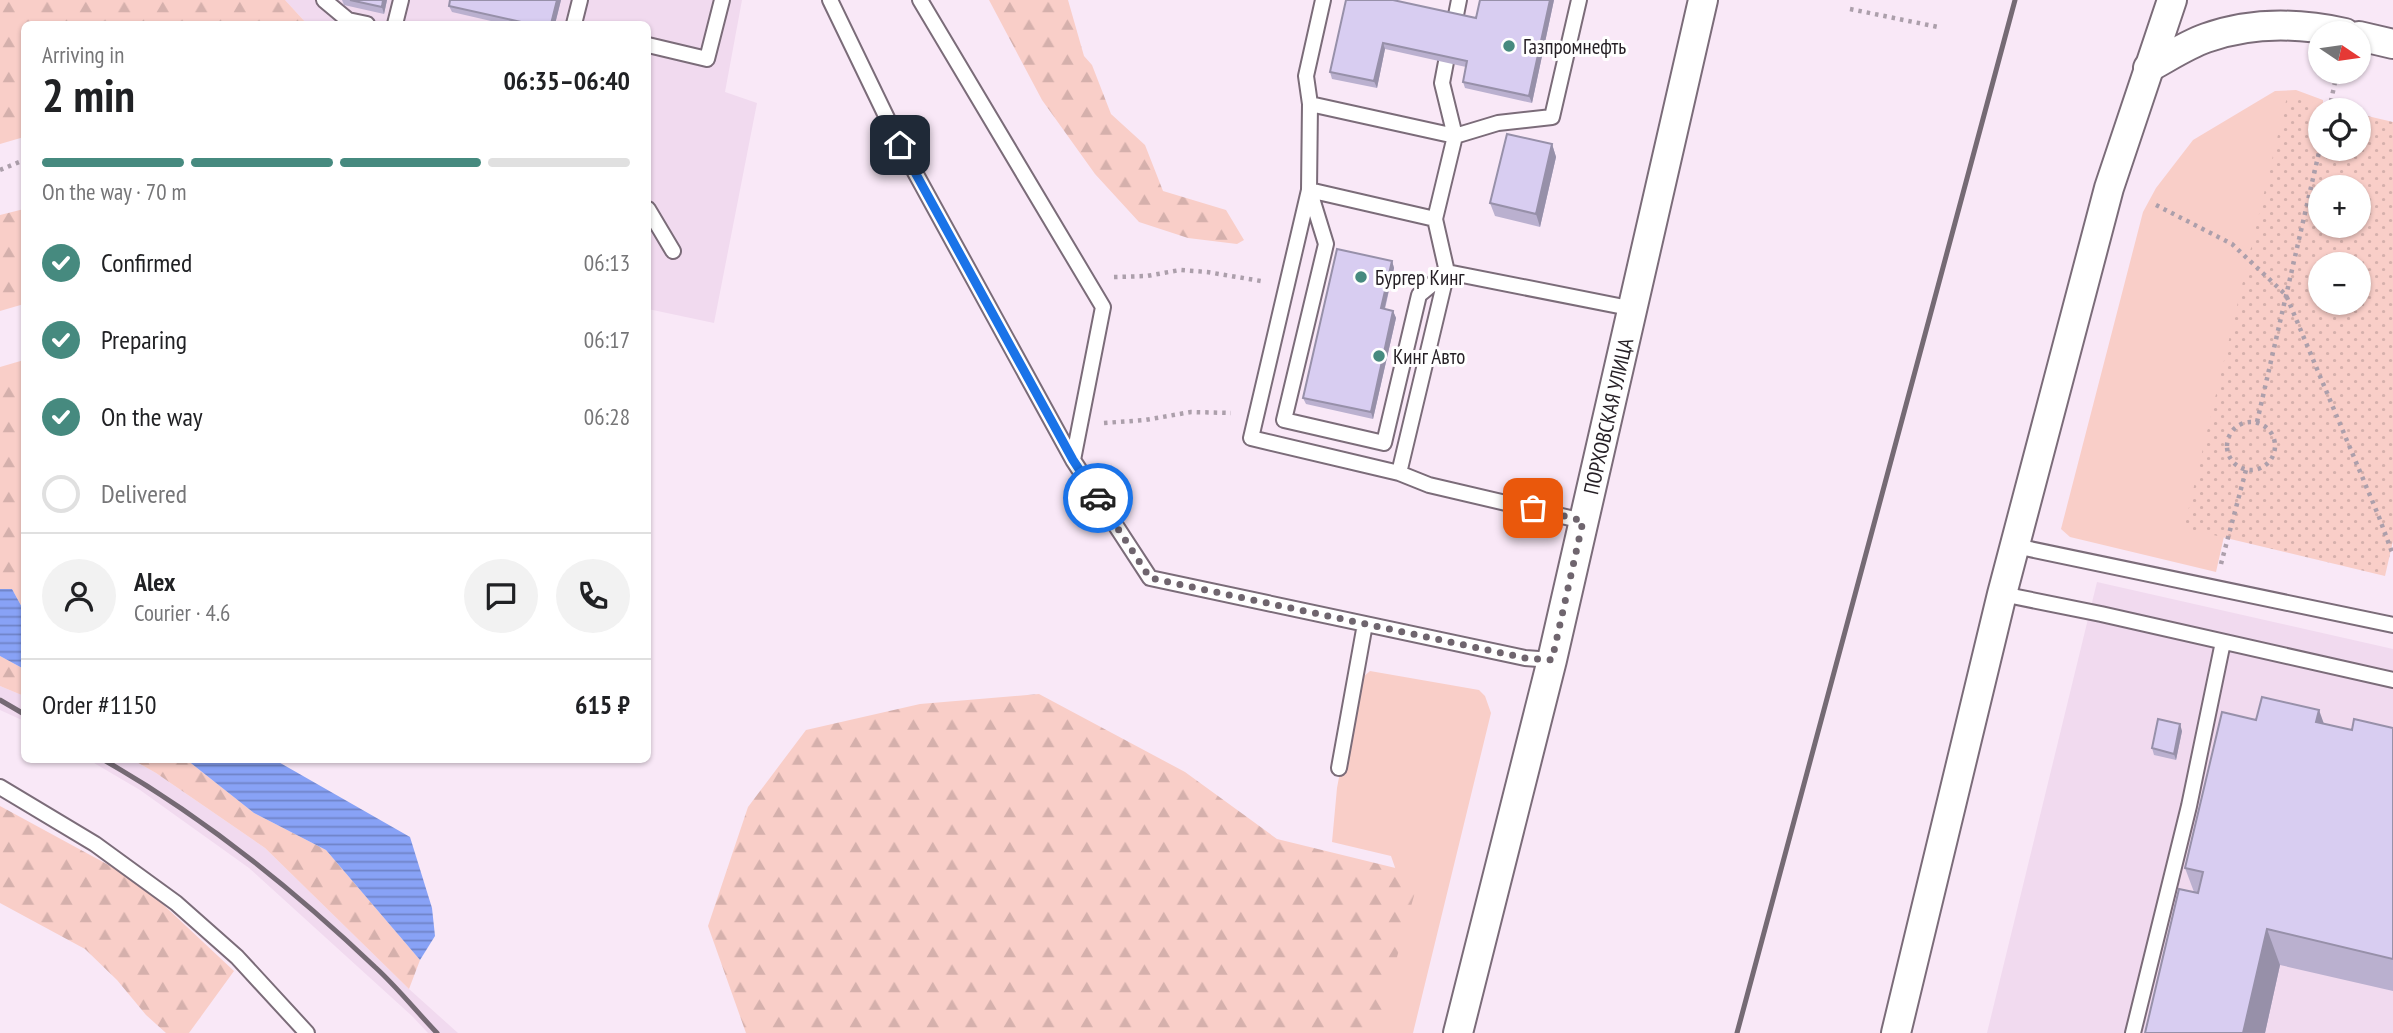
<!DOCTYPE html>
<meta charset="utf-8">
<style>
:root{--surface:#fff;--page:#f2f2f2;--text:#202124;--muted:#757577;--line:#e0e0e0;--accent:#468a7f}
body{margin:0;font-family:"PT Sans Narrow",sans-serif;background:var(--page);color:var(--text);height:100vh;display:flex;flex-direction:column;font-size:26px;white-space:nowrap}
*{box-sizing:border-box;margin:0}
p{font-size:23px;color:var(--muted)}
.icon{flex:none;width:38px;height:38px;fill:none;stroke:currentColor;stroke-width:2;stroke-linecap:round;stroke-linejoin:round}
.map{position:relative;flex:1;overflow:hidden}
.details{position:absolute;left:21px;top:21px;width:630px;height:742px;display:flex;flex-direction:column;background:var(--surface);border-radius:10px;box-shadow:0 2px 5px #0004}
.details>*{flex:none}
.needle{width:46px;rotate:103deg}
.controls{position:absolute;left:2308px;top:21px;display:grid;gap:14px}
.controls a{display:grid;place-items:center;width:63px;height:63px;border-radius:50%;background:var(--surface);box-shadow:0 2px 5px #0004;font-size:35px}
.pin{position:absolute;display:grid;place-items:center;width:60px;height:60px;color:#fff;margin:-30px;border-radius:14px;box-shadow:0 4px 10px #0006}
.courier{position:absolute;display:grid;place-items:center;width:70px;height:70px;margin:-35px;border:5px solid #1a73e8;border-radius:50%;background:#fff;color:#222;box-shadow:0 2px 9px #0007}
.overview em{font-style:normal;font-weight:700}
.overview div{display:flex;flex-direction:column-reverse}
.overview{display:flex;align-items:center;justify-content:space-between;height:119px;padding:0 21px}
h1{font-size:46px;font-weight:700;line-height:52px}
.bar{display:grid;grid-template-columns:repeat(4,1fr);gap:10px 7px;align-content:center;height:84px;padding:0 21px}
.bar i{height:9px;border-radius:5px;background:var(--line)}
.bar .on{background:var(--accent)}
.bar p{grid-column:span 4}
.line{display:flex;align-items:center;gap:18px;padding:0 21px;border-top:2px solid var(--line)}
.line div{flex:1}
.round{display:grid;place-items:center;flex:none;width:74px;height:74px;border-radius:37px;background:var(--page)}
ol{padding:0 21px;list-style:none}
li{display:flex;align-items:center;gap:21px;height:77px}
li p{margin-inline-start:auto}
li .icon{padding:7px;border-radius:50%;background:var(--accent);color:#fff;stroke-width:4}
li:last-child{color:var(--muted)}
li i{width:38px;height:38px;border:4px solid var(--line);border-radius:50%}
.map>svg:first-child{display:block}
.built{fill:#f1daef}
.green{fill:#f9cec8}
.forest{fill:url(#forest-firs)}
.park{fill:url(#park-dots);fill-rule:evenodd}
.water{fill:url(#water-rules)}
.lines{fill:none;stroke-linecap:round;stroke-linejoin:round}
.lane-casing{stroke:#7b6c79;stroke-width:18}
.street-casing{stroke:#7b6c79;stroke-width:32}
.path{stroke:#ac9fab;stroke-width:4.5;stroke-dasharray:3.5 5;stroke-linecap:butt}
.lane{stroke:#fff;stroke-width:14}
.street{stroke:#fff;stroke-width:28}
.rail{stroke:#756a74;stroke-width:5}
.wall{fill:#bab0cf}
.shaded-wall{fill:#9790a9}
.building{fill:#d8cdf1;stroke:#9790a9;stroke-width:2}
.done{stroke:#6f656e;stroke-width:7;stroke-dasharray:0 12.6}
.route{stroke:#1a73e8;stroke-width:9}
.poi-dot{fill:#468a7f;stroke:#fff;stroke-width:2.5}
.labels{text-anchor:middle;dominant-baseline:central;stroke-width:6;stroke-linejoin:round;paint-order:stroke}
.poi-label{font-size:21px;fill:#251f25;stroke:#fff;text-anchor:start}
.street-label{font-size:21px;fill:#251f25;stroke:#fff}
</style>
<div class="map">
<svg width="2393" height="1033" viewBox="0 0 2393 1033">
<defs>
<pattern id="forest-firs" width="22" height="20" patternUnits="userSpaceOnUse" patternTransform="scale(1.75)"><rect width="22" height="20" fill="#f9cec8"/><path d="M5 1l3.5 6h-7zM16 11l3.5 6h-7z" fill="#d5b0ac"/></pattern>
<pattern id="park-dots" width="8" height="8" patternUnits="userSpaceOnUse" patternTransform="scale(1.75)"><rect width="8" height="8" fill="#f9cec8"/><path d="M2 2h.1M6 6h.1" fill="none" stroke="#d5b0ac" stroke-width="1.8" stroke-linecap="round"/></pattern>
<pattern id="water-rules" width="6" height="5" patternUnits="userSpaceOnUse" patternTransform="scale(1.75)"><rect width="6" height="5" fill="#88a2f6"/><path d="M0 2.5h6" fill="none" stroke="#6f83c7"/></pattern>
</defs>
<rect width="100%" height="100%" fill="#f9e8f7"/>
<path class="built" d="M285,0H742L725,92L757,103L714,323L648,309V24H307Z
M2097,582L2393,649V1033H1987Z
M0,686L24,696V721L0,710Z
M89,760H133L156,773L265,848L409,989L458,1033H428L412,1016L249,868L140,790Z"/>
<path class="green" d="M2296,90L2323,100V110H2320L2216,572L2070,537L2061,529L2143,212L2156,188L2193,140L2275,91Z
M1370,671L1479,690L1485,696L1491,713L1413,1033H1368L1407,902L1391,856L1332,842L1337,788L1357,682Z"/>
<path class="forest" d="M0,0H285L307,24H24V137L0,144Z
M989,0H1068L1084,56L1092,65L1111,114L1145,145L1163,191L1226,210L1244,240L1237,244L1188,238L1139,222L1095,174L1042,100Z
M24,209V304L0,311V215Z
M24,360V611L12,589H0V367Z
M0,656L24,669V696L0,686Z
M1039,694L1185,772L1277,839L1420,874L1376,1033H746L708,926L748,807L806,730L920,704Z
M133,760H187L254,813L326,850L420,960L409,989L265,848L156,773Z
M0,806L138,881L234,971L189,1033H166L146,1015L117,980L85,949L0,903Z"/>
<path class="park" d="M2287,97L2343,110H2320V149H2359V114L2393,122V541L2385,576L2184,528ZM2320,187H2359V226H2320ZM2320,264H2359V303H2320Z"/>
<path class="water" d="M0,589H12L24,611V669L0,656Z
M187,760H275L410,837L432,908L435,936L420,960L326,850L254,813Z"/>
<g class="lines">
<defs>
<path id="lane" d="M324,0L348,20L367,24
M830,0L900,145L1073,460L1150,578L1525,658L1552,660
M920,0L1103,307L1073,460
M1323,0L1306,76L1310,104L1309,190L1251,438L1399,473L1447,272L1435,219L1455,136L1442,83L1446,62
M1455,20L1459,0
M395,24L401,0
M574,24L580,0
M648,45L707,59L722,0
M1310,104L1455,136L1498,123L1552,117L1579,0
M1309,190L1435,219
M1310,192L1326,244L1284,420L1384,443L1419,295L1447,272L1634,309
M648,209L673,251
M1399,473L1429,485L1583,521
M2015,546L2393,625
M2002,594L2101,614L2393,680
M1339,768L1365,624
M0,787L95,844L176,903L237,957L307,1033
M2133,1033L2189,806L2223,642"/>
<g id="street">
<path d="M2359,36L2393,44"/>
<path d="M2148,68C2167,58 2186,45 2206,38C2251,22 2300,23 2345,33"/>
<path id="s1" d="M1458,1033L1552,660L1703,0"/>
<path d="M1896,1033L2002,594L2109,188L2172,0"/>
</g>
</defs>
<use href="#lane" class="lane-casing"/>
<use href="#street" class="street-casing"/>
<path class="path" d="M1850,9L1938,27
M2329,110L2337,73
M0,170L24,160
M2156,205L2232,244L2286,295L2379,517L2393,555
M1114,277L1147,276L1180,270L1207,272L1261,281
M2257,422L2320,148
M2227 446a24 24 0 1 1 48 0a24 24 0 1 1-48 0Z
M1104,423L1145,420L1191,412L1231,413
M2221,564L2246,470"/>
<use href="#lane" class="lane"/>
<use href="#street" class="street"/>
<path class="rail" d="M0,700L24,714
M104,760C202,816 292,888 375,967C397,987 416,1011 437,1033
M1737,1033L2015,0"/>
</g>
<path class="wall" d="M342,0H387L384,14L344,5Z
M450,0H561L555,24H504L452,12L449,6Z
M1346,0H1397V1L1476,18L1554,0L1532,103L1465,88L1463,82L1466,67L1385,49L1377,88L1332,79L1330,72Z
M1552,144L1556,157L1540,227L1495,216L1490,203Z
M1392,261L1394,268L1385,309L1393,311L1396,318L1373,419L1306,404L1303,398Z
M2256,720L2324,724L2352,730L2393,728V991L2280,965L2265,1033H2145L2194,892L2185,868Z
M2182,731L2176,760L2154,755L2152,748Z"/>
<path class="shaded-wall" d="M383,0H387L384,14L382,7Z
M557,0H561L555,24H551Z
M1550,0H1554L1532,103L1529,96Z
M1383,43L1385,49L1377,88L1374,81Z
M1552,144L1556,157L1540,227L1536,214Z
M1392,261L1394,268L1383,315L1381,308Z
M1393,311L1396,318L1373,419L1371,412Z
M2319,710L2332,746L2316,722Z
M2180,724L2182,731L2176,760L2174,754Z
M2267,929L2280,965L2265,1033H2243Z"/>
<path class="building" d="M350,0H383L382,7Z
M450,0H557L551,24H530L449,6Z
M1346,0H1393L1476,18L1480,0H1550L1529,96L1463,82L1467,61L1383,43L1374,81L1330,72Z
M1507,134L1552,144L1536,214L1490,203Z
M1337,249L1392,261L1381,308L1393,311L1371,412L1303,398Z
M2262,697L2319,710L2316,722L2352,730L2354,719L2393,728V959L2267,929L2243,1033H2145L2179,889L2198,893L2203,872L2185,868L2222,712L2256,720Z
M2158,719L2180,724L2174,754L2152,748Z"/>
<g class="lines">
<path class="done" d="M1098,498L1150,578L1525,658L1552,660L1583,521L1533,508"/>
<path class="route" d="M900,145L1073,460L1098,498"/>
</g>
<g class="poi-dot">
<circle cx="1509" cy="46" r="7"/>
<circle cx="1361" cy="277" r="7"/>
<circle cx="1379" cy="356" r="7"/>
</g>
<g class="labels">
<g class="poi-label">
<text x="1523" y="46">Газпромнефть</text>
<text x="1375" y="277">Бургер Кинг</text>
<text x="1393" y="356">Кинг Авто</text>
</g>
<g class="street-label">
<text stroke="none"><textPath href="#s1" startOffset="635">ПОРХОВСКАЯ УЛИЦА</textPath></text>
</g>
</g>
</svg>
<div class="controls">
<a><svg class="needle" viewBox="-14 -14 28 28"><path d="M0-13l5 13h-10z" fill="#e53935"/><path d="M0 13l5-13h-10z" fill="#757577"/></svg></a>
<a><svg class="icon" aria-label="locate" viewBox="0 0 24 24"><circle cx="12" cy="12" r="6"/><path d="M12 2v4M12 18v4M2 12h4M18 12h4"/></svg></a>
<a>+</a>
<a>−</a>
</div>
<div class="pin" style="left:1533px;top:508px;background:#ea580c"><svg class="icon" aria-label="bag" viewBox="0 0 24 24"><path d="M5 8h14l-1 12H6zM9 8a3 3 0 0 1 6 0"/></svg></div>
<div class="pin" style="left:900px;top:145px;background:#1f2937"><svg class="icon" aria-label="home" viewBox="0 0 24 24"><path d="M3 11l9-7 9 7M6 9v11h12V9"/></svg></div>
<div class="courier" style="left:1098px;top:498px"><svg class="icon" aria-label="car" viewBox="0 0 24 24"><path d="M5 17H2v-5l4-1 3-4h7l3 4 3 1v5h-3M9 17h6M6 11h13"/><circle cx="7" cy="17" r="2"/><circle cx="17" cy="17" r="2"/></svg></div>
<section class="details">
<div class="overview"><div><h1>2 min</h1><p>Arriving in</p></div><em>06:35–06:40</em></div>
<div class="bar"><i class="on"></i><i class="on"></i><i class="on"></i><i></i><p>On the way · 70 m</p></div>
<ol>
<li><svg class="icon" aria-label="check" viewBox="0 0 24 24"><path d="M5 12l5 5 9-10"/></svg>Confirmed<p>06:13</p></li>
<li><svg class="icon" aria-label="check" viewBox="0 0 24 24"><path d="M5 12l5 5 9-10"/></svg>Preparing<p>06:17</p></li>
<li><svg class="icon" aria-label="check" viewBox="0 0 24 24"><path d="M5 12l5 5 9-10"/></svg>On the way<p>06:28</p></li>
<li><i></i>Delivered</li>
</ol>
<div class="line" style="height:126px"><a class="round"><svg class="icon" aria-label="person" viewBox="0 0 24 24"><circle cx="12" cy="8" r="4"/><path d="M4 21q1-7 8-7t8 7"/></svg></a><div><b>Alex</b><p>Courier · 4.6</p></div><a class="round"><svg class="icon" aria-label="chat" viewBox="0 0 24 24"><path d="M4 5h16v11H9l-5 4z"/></svg></a><a class="round"><svg class="icon" aria-label="phone" viewBox="0 0 24 24"><path d="M5 4h4l2 5-3 2q2 4 5 5l2-3 5 2v4C11 20 4 13 5 4z"/></svg></a></div>
<div class="line" style="height:91px"><div>Order #1150</div><b>615 ₽</b></div>
</section>
</div>
